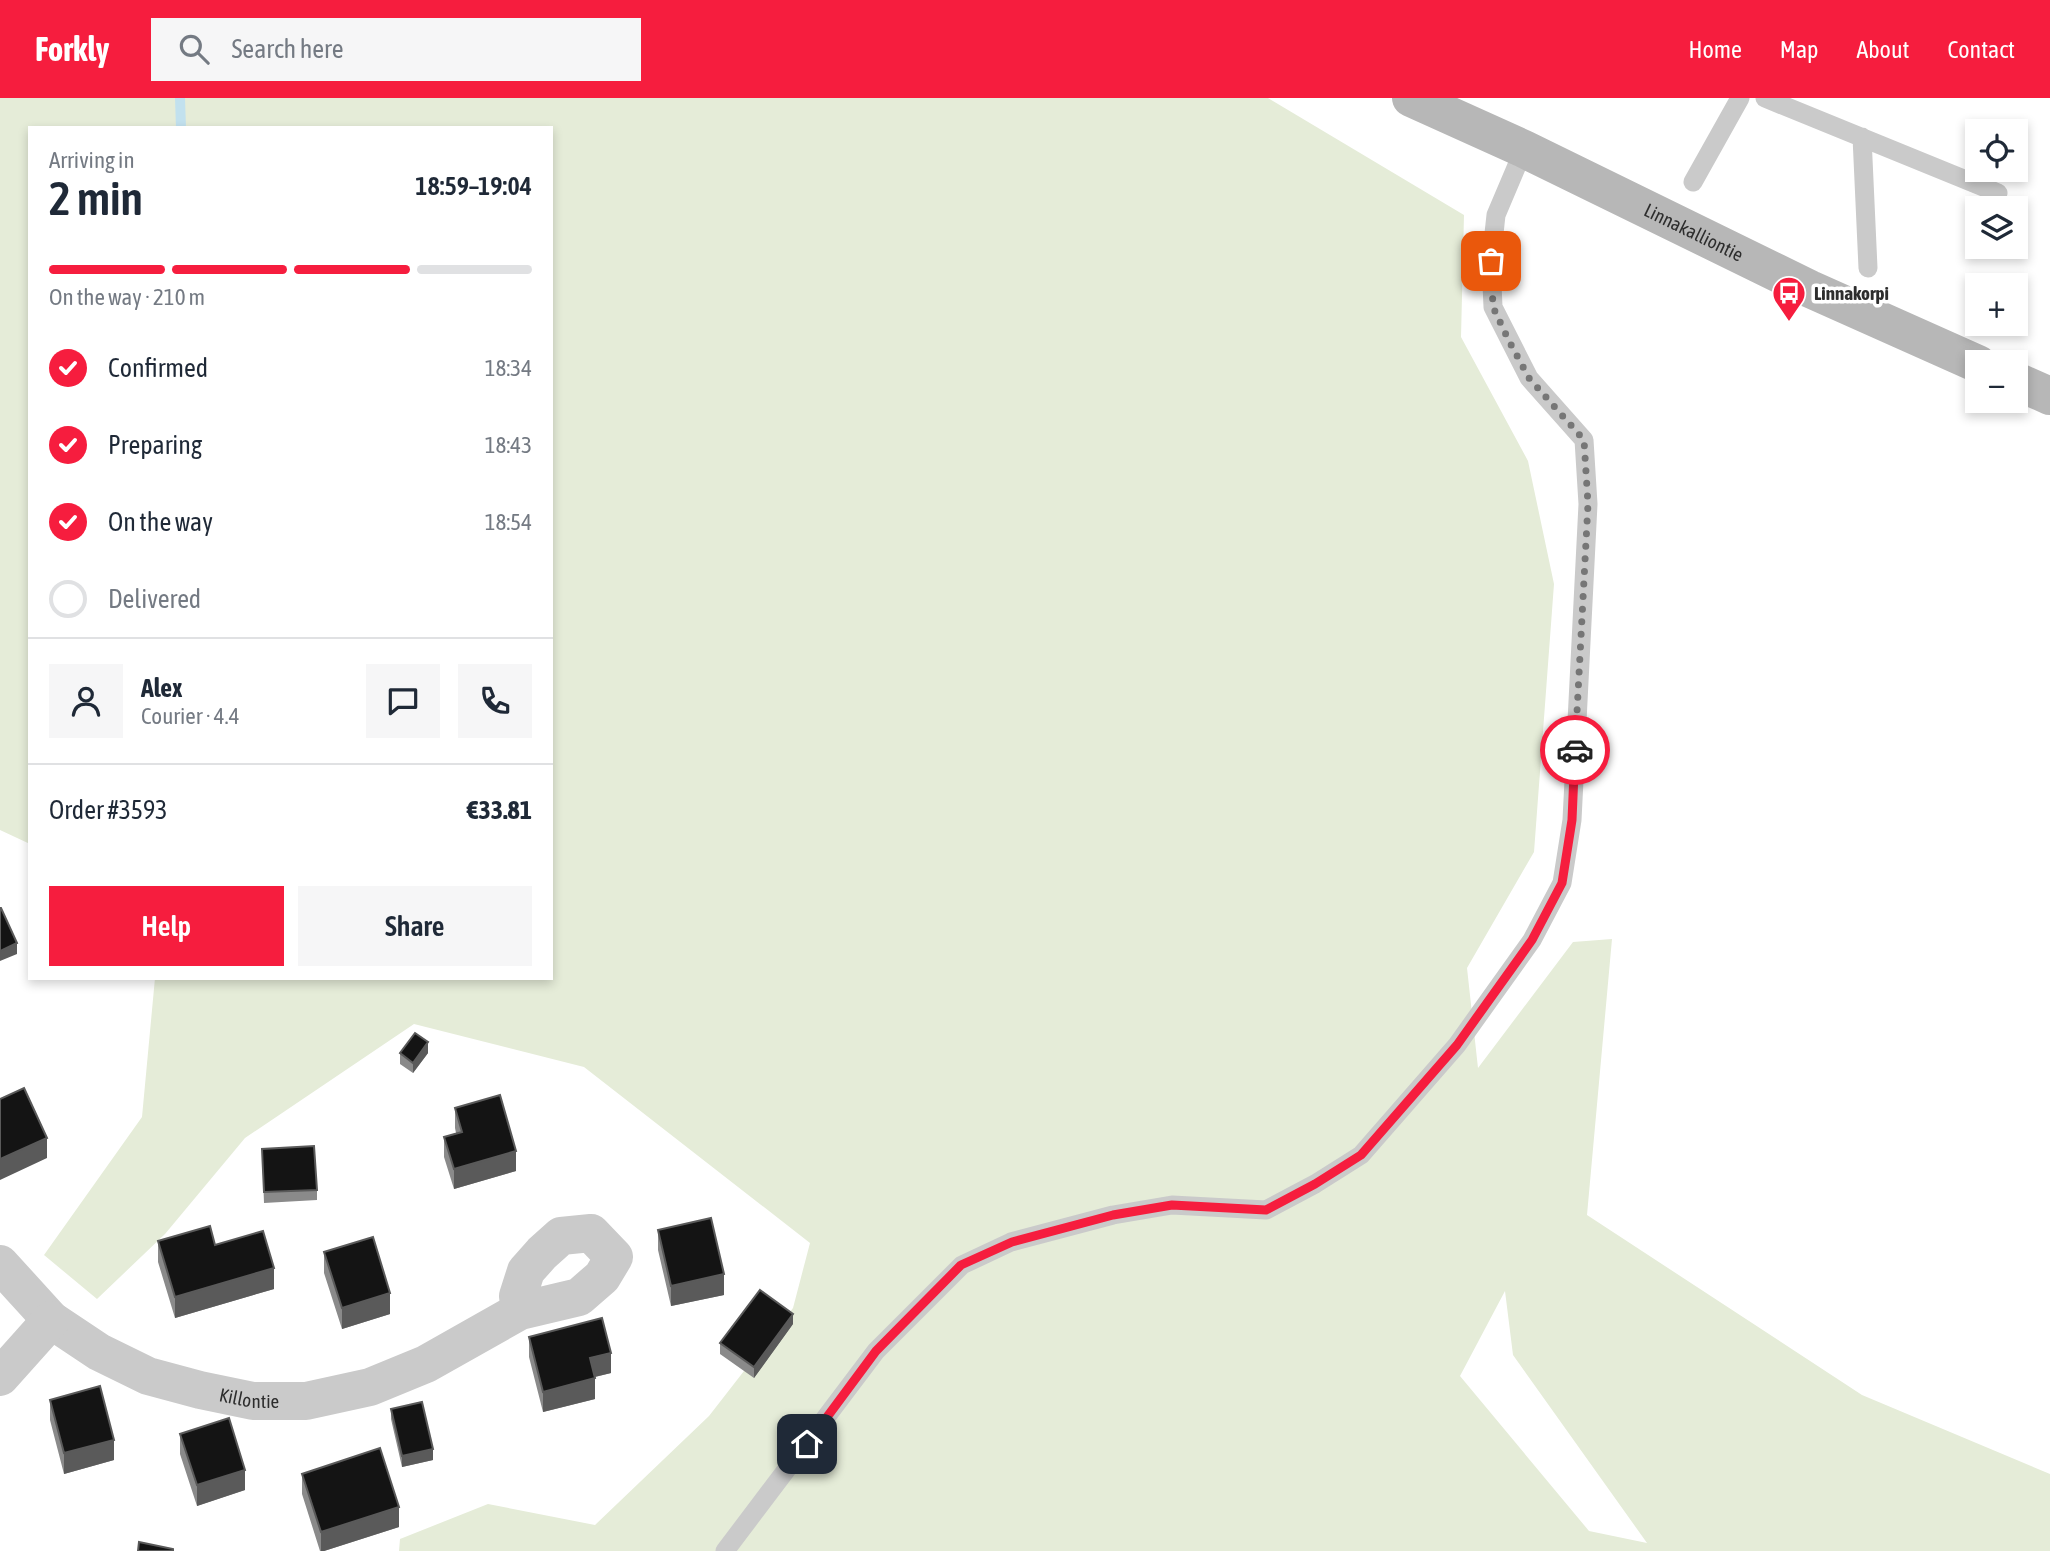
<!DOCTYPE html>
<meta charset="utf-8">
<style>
:root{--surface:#fff;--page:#f6f6f7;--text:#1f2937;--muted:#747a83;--line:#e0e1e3;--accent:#f61d3e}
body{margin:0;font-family:"Asap Condensed",sans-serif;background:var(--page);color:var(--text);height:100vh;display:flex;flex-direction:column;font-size:26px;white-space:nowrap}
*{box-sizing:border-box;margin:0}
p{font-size:23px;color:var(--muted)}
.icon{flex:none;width:38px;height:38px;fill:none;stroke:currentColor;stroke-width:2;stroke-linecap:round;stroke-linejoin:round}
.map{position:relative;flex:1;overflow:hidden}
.panel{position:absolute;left:28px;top:28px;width:525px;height:854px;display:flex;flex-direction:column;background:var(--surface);border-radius:0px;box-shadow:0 4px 10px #0003}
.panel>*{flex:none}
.fabs{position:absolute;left:1965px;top:21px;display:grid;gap:14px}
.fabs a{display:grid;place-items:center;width:63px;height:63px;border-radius:0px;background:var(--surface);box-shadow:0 4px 10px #0003;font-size:35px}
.pin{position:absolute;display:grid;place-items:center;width:60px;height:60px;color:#fff;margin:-30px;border-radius:14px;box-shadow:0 4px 10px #0006}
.courier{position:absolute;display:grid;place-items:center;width:70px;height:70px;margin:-35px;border:5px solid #f61d3e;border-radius:50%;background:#fff;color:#222;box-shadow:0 2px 9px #0007}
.summary em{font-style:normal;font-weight:600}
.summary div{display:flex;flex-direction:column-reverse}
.summary{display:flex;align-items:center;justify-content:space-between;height:119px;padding:0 21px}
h1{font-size:46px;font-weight:600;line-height:52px}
.bar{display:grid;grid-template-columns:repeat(4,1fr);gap:10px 7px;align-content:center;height:84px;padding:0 21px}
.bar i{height:9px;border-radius:5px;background:var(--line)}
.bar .current{background:var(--accent)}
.bar p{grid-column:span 4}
.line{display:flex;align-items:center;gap:18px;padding:0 21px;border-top:2px solid var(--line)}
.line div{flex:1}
.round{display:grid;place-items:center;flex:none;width:74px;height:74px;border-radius:0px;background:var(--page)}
ol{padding:0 21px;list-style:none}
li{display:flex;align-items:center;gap:21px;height:77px}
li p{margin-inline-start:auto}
li .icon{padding:7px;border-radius:50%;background:var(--accent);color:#fff;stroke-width:4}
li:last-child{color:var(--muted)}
li i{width:38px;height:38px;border:4px solid var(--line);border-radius:50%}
.action{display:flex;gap:14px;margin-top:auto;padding:14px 21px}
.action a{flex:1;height:80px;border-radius:0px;background:var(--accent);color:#fff;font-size:28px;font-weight:600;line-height:80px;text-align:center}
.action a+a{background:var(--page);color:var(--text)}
header{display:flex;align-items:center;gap:42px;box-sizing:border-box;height:98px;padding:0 35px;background:var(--accent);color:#fff}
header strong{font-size:33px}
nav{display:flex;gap:38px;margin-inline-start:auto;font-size:24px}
.search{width:490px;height:63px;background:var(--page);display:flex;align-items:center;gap:18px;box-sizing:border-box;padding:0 24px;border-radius:0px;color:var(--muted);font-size:26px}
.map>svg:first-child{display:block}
.green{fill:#e5ecd8;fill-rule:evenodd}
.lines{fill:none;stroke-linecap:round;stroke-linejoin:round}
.stream{stroke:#c2e1ee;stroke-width:10}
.lane{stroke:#cacaca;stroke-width:19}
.street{stroke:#cacaca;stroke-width:38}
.secondary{stroke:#b7b7b7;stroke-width:38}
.wall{fill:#8a8a8a}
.shaded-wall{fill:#5a5a5a}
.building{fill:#141414;stroke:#5a5a5a;stroke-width:2}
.done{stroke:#767676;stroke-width:7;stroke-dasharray:0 12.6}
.route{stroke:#f61d3e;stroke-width:9}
.labels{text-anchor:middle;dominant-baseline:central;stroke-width:7;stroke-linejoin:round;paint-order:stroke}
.street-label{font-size:19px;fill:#2d2d2d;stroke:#fff}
.poi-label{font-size:19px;font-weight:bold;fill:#2d2d2d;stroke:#fff;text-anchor:start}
</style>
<header>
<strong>Forkly</strong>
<div class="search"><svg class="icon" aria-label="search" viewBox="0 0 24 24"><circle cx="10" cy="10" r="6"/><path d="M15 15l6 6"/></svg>Search here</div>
<nav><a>Home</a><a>Map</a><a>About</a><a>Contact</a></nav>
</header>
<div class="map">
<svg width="2050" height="1453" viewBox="0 0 2050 1453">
<rect width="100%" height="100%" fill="#fff"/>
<path class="green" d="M0,0H1268L1464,117L1461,239L1528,363L1554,486L1534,754L1467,870L1478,970L1573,844L1612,841L1587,1117L1862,1297L2050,1376V1453H399L400,1441L488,1406L595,1427L709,1318L793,1210L810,1145L584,969L414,926L245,1040L165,1136L97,1201L44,1157L142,1019L155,880H551V30H30V746L0,732ZM1505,1193L1513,1257L1647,1445L1589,1433L1460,1278Z"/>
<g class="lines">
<path class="stream" d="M180,0L181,30"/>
<path class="lane" d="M1765,0L1998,95
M1862,39L1868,170
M1693,84L1740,0
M725,1453L876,1253L962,1167L1011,1144L1113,1117L1172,1107L1266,1112L1315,1086L1361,1057L1457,947L1532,842L1562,785L1572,722L1588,406L1584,342L1529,280L1493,209L1491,163L1496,117L1524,51"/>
<g class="street">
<path id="s1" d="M0,1166L51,1222L99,1254L148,1278L200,1292L253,1303H306L370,1289L426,1266L520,1213L579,1199L602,1179L614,1159L591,1135L561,1138L542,1155L526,1173L518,1198L520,1213"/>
<path d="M0,1279L51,1222"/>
</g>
<g class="secondary">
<path id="s2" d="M1411,0L1524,51L1810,191L1978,266"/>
<path d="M2016,283L2050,298"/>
</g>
</g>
<path class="wall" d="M400,955H428L413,975L400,966Z
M455,1010L516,1073L454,1091L444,1059V1039L456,1035L455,1030Z
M262,1051L317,1092V1102L264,1105Z
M658,1132L724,1197L671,1208L658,1152Z
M158,1143L215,1147L274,1191L175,1220L158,1164Z
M324,1154L390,1216L342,1231L324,1175Z
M793,1226L754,1280L720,1256V1245Z
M529,1239L611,1275L595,1279V1301L543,1314L529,1259Z
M50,1302L114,1362L64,1376L50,1322Z
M391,1311L433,1362L402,1369L391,1321Z
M180,1336L245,1392L197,1408L180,1356Z
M302,1376L399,1429L324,1453H320L302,1396Z"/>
<path class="shaded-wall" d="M17,845V856L0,863V853Z
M428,944V955L413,975V965Z
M47,1040V1060L0,1082V1061Z
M516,1053V1073L454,1091V1071Z
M274,1170V1191L175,1220V1199Z
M724,1176V1197L671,1208V1188Z
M390,1195V1216L342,1231V1210Z
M793,1216V1226L754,1280V1269Z
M611,1255V1275L590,1280V1260Z
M595,1280V1301L543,1314V1294Z
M114,1342V1362L64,1376V1355Z
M433,1351V1362L402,1369V1358Z
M245,1372V1392L197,1408V1387Z
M399,1409V1429L324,1453H321V1434Z"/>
<path class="building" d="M0,810H1L17,845L0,853Z
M415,935L428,944L413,965L400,955Z
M24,990L47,1040L0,1061V1001Z
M500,997L516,1053L454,1071L444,1039L462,1034L455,1010Z
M314,1048L317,1092L264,1094L262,1051Z
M711,1120L724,1176L671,1188L658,1132Z
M210,1128L215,1147L263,1133L274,1170L175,1199L158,1143Z
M373,1139L390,1195L342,1210L324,1154Z
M760,1192L793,1216L754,1269L720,1245Z
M602,1220L611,1255L590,1260L595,1280L543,1294L529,1239Z
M100,1288L114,1342L64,1355L50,1302Z
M422,1304L433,1351L402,1358L391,1311Z
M229,1320L245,1372L197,1387L180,1336Z
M380,1350L399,1409L321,1434L302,1376Z
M139,1444L173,1451V1453H138Z"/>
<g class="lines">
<path class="done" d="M1491,163L1493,209L1509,243L1529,280L1584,342L1588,406L1575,652"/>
<path class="route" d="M807,1346L876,1253L961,1167L1012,1144L1113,1117L1172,1107L1266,1112L1315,1086L1361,1057L1457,947L1532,842L1562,785L1572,722L1575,652"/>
</g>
<defs>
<symbol id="bus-pin" viewBox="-11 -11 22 30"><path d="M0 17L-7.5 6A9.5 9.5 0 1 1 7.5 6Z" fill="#f61d3e" stroke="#fff"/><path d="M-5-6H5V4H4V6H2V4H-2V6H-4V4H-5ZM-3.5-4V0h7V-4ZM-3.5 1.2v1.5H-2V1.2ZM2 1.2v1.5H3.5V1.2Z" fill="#fff"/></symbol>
</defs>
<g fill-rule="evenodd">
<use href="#bus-pin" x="1770" y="176" width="38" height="52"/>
</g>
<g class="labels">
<g class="street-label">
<text stroke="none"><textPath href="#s2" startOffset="313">Linnakalliontie</textPath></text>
<text stroke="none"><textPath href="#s1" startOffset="292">Killontie</textPath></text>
</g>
<g class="poi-label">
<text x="1814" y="195">Linnakorpi</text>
</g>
</g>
</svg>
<div class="fabs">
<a><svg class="icon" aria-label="locate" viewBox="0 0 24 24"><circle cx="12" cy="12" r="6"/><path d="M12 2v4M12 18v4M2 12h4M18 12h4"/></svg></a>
<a><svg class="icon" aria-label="layers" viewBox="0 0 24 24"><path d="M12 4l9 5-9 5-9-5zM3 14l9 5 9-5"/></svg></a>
<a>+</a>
<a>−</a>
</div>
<div class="pin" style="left:1491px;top:163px;background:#ea580c"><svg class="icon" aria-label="bag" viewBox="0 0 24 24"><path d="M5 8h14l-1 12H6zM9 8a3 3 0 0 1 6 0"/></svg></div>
<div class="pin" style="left:807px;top:1346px;background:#1f2937"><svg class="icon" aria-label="home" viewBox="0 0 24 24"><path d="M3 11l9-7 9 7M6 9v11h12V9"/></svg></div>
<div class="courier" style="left:1575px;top:652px"><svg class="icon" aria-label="car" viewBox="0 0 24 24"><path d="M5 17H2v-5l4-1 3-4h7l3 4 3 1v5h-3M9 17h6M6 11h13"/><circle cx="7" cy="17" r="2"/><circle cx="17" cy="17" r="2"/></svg></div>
<section class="panel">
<div class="summary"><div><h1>2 min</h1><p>Arriving in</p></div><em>18:59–19:04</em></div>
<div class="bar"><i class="current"></i><i class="current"></i><i class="current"></i><i></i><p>On the way · 210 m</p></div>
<ol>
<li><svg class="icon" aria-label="check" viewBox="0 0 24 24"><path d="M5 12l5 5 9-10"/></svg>Confirmed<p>18:34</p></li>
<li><svg class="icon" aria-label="check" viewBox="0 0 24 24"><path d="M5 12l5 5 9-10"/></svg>Preparing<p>18:43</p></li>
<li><svg class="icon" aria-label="check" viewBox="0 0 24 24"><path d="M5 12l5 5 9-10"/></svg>On the way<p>18:54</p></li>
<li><i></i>Delivered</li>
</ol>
<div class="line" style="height:126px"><a class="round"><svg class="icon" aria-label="person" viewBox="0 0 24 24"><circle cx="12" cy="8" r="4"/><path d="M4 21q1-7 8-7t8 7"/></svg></a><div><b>Alex</b><p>Courier · 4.4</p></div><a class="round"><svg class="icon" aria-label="chat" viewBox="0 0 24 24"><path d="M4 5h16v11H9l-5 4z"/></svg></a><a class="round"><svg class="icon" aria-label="phone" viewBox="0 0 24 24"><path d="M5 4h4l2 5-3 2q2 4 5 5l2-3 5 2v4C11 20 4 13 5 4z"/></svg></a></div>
<div class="line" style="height:91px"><div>Order #3593</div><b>€33.81</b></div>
<div class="action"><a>Help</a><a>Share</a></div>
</section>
</div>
